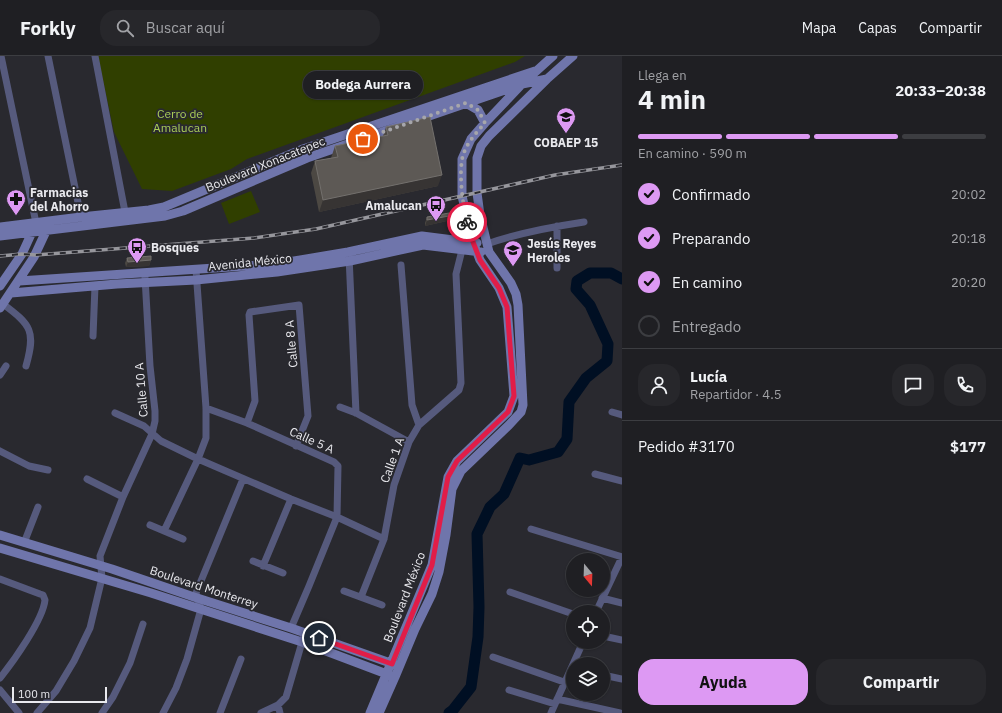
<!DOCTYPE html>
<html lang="es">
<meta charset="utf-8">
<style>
:root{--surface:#1f1f23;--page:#27272b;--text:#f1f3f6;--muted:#a1a2a6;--line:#3c3d41;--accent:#dd99f3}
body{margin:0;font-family:"IBM Plex Sans",sans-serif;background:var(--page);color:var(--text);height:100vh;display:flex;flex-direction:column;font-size:15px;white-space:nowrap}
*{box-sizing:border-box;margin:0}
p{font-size:13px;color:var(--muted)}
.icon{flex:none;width:22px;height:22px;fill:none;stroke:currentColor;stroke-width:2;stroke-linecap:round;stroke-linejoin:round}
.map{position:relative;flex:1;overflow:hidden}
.sheet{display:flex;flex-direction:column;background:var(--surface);width:380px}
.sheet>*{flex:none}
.needle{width:26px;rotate:161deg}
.fabs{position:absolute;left:566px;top:497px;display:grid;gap:8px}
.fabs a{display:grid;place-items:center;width:44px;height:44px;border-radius:50%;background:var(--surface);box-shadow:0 1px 3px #0004,0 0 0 1px var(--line);font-size:20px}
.scale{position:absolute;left:12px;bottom:10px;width:95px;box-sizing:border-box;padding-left:4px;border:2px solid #e9e9ee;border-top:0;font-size:11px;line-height:14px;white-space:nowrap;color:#e9e9ee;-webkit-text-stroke:3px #29292f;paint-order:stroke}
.pin{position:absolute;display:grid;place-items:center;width:34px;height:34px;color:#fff;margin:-17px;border:2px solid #fff;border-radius:50%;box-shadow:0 1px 4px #0007}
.courier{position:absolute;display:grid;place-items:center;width:40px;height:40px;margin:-20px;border:3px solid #e11d48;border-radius:50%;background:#fff;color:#222;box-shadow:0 1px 5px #0007}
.bubble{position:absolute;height:28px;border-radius:14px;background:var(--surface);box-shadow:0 1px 3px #0004,0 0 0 1px var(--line);font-size:13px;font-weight:700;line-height:28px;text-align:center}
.overview em{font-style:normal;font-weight:700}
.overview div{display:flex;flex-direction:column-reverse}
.overview{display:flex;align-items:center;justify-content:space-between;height:68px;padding:0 16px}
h1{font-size:26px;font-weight:700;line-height:30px}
.bar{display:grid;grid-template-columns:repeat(4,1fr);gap:6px 4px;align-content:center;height:48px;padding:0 16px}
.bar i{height:5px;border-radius:3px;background:var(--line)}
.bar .active{background:var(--accent)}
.bar p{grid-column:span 4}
.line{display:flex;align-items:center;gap:10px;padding:0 16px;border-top:1px solid var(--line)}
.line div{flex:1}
.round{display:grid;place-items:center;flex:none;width:42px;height:42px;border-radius:16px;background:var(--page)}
ol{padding:0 16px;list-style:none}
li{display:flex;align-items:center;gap:12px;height:44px}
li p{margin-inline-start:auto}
li .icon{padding:4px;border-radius:50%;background:var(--accent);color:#111;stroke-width:4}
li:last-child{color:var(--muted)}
li i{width:22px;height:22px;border:2px solid var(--line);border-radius:50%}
.button{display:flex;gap:8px;margin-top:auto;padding:8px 16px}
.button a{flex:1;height:46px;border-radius:16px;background:var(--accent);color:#111;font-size:16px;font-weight:700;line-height:46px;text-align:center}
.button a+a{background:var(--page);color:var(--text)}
header{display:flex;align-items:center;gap:24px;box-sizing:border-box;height:56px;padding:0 20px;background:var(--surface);border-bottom:1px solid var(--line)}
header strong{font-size:19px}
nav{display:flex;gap:22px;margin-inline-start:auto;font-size:14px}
.search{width:280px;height:36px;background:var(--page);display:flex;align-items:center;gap:10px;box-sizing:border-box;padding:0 14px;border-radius:16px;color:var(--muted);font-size:15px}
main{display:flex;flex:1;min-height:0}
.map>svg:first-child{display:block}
.green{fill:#303f00}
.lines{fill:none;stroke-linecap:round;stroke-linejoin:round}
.river{stroke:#000f23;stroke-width:11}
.street{stroke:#565a7d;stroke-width:7}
.secondary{stroke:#6f75ab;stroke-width:9}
.rail-casing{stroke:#96969c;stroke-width:3.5}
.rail{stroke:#29292f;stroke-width:2;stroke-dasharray:6;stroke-linecap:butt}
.wall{fill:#4c4843}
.shaded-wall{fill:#373433}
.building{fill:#5d5955;stroke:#73706d}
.done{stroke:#a6a6ab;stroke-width:4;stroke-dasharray:0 7.2}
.route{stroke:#e11d48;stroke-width:5}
.labels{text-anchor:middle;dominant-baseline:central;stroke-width:3.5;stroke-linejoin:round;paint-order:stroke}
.park-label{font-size:12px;fill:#abce57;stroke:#29292f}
.poi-label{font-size:12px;font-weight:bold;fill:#e9e9ee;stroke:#29292f;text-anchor:start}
.street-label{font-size:12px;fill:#e9e9ee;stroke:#29292f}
</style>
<header>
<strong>Forkly</strong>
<div class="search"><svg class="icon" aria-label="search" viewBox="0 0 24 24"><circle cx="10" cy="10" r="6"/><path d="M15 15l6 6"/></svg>Buscar aquí</div>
<nav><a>Mapa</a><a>Capas</a><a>Compartir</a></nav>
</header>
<main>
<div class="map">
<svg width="622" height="657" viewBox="0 0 622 657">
<rect width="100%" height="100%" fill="#29292f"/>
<path class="green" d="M98,0H525L515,6L247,103L231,113L172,135L142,133L114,76Z
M251,135L260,156L229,168L221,147Z"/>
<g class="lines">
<path class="river" d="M449,657L453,654L471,631L478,581L479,551L477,478L490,451L504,438L520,402L529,404L558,396L567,383L569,346L586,322L607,305L608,288L590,249L576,233L577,225L590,217H611L622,223"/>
<path class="street" d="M1,0L36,167
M48,0L81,161
M95,0L125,156
M487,188C518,177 551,171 584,166
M349,200L356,357
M401,209L412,349L419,369
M557,212V170
M3,248C31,269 36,275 26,310
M93,280L95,230
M0,319L6,310
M340,351L356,357L409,386
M206,352L247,367L334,406L338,410L337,461L309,530L291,572
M612,356L622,359
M115,357L144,370L161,385L198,403L291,443L337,461L384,483
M247,367L255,345L249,259L250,256L299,249L308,360L296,390
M0,395L29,410L48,414
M595,418L622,425
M87,423L123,441
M150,469L183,483
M531,473L622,501
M164,475L198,403L206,382V352L196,214
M24,487L38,451
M253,505L283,517
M263,510L291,443
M0,523L40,538L43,539L45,544C43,564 13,606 0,622
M344,535L382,549
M510,536L573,558
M361,541L384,483L394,429L409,386L419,369L459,334L461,327L456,218L463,190
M602,542L622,547
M596,556L622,501
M603,580L622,584
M493,601L564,626
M603,619L622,623
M0,634L19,657
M509,634L555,648
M557,643L620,657
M278,649L280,657
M37,657L56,635L74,605L90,572L102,522L100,500L123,441L152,378L155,365V355L150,310L145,221
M102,657L113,641L130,607L143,568
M163,657L176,632L187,603L201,553L196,537L243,423
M220,657L241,603
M261,657L278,649L286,641L305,576
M551,657L583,586"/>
<path class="secondary" d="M466,47L478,54L485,67
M0,171L81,161L149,154L164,151L303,93L535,15
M0,180L165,160L183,155L307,102L522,28L547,23
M19,225L276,208L348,196L422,180L477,187
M0,230L22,198L33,174
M11,237L117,228L196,224L277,216L350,205L423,189L481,196
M0,252L34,201L48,171
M0,479L112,513L194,541L291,572L396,609
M0,492L151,537L302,586L392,620
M370,657L432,509L448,421L457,405L508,356L514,340L507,251L499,232L480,204L473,186L462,140V103L471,83L485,67L522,28L553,0
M379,657L395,621L415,573L432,538L439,516L446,479L452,433L461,415L509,369L521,356L523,349L518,249L516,238L511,227L489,196L480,159L477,137V102L481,90L489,80L547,23L573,0"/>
<defs>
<path id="rail" d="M0,200L22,198L36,199L254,182L316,173L555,119L622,109"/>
</defs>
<use href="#rail" class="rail-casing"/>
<use href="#rail" class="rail"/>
</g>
<path class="wall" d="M386,71L438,130L319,156L311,117L315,105L331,102L335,90L383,80Z
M427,161L447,165L425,170V167Z
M127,202L151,204L149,210L126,211L125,207Z"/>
<path class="shaded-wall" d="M442,119L438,130L319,156L323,144Z
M449,160L447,165L425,170L427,164Z
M151,204L149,210L126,211L128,206Z"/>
<path class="building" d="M430,61L442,119L323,144L315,105L338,101L335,90L388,79L386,71Z
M449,157V160L427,164V161Z
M151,200V204L128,206L127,202Z"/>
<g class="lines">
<path class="done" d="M363,83L466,47L478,54L485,67C476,77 464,90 462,104C459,122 463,149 467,166"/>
<path class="route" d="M319,582L392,608L432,509L448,421L457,405L508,356L514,340L507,251L499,232L480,204L473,186L467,166"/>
</g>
<defs>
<symbol id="school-pin" viewBox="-11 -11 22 30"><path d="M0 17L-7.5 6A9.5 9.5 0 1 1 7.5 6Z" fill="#dd99f3" stroke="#29292f"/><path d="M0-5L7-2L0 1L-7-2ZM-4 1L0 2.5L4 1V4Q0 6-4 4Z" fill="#111"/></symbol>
<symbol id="pharmacy-pin" viewBox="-11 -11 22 30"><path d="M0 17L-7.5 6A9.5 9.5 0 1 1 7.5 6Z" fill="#dd99f3" stroke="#29292f"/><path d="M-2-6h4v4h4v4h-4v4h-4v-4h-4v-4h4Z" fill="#111"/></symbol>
<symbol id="bus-pin" viewBox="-11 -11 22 30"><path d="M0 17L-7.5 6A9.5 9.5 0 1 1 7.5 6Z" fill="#dd99f3" stroke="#29292f"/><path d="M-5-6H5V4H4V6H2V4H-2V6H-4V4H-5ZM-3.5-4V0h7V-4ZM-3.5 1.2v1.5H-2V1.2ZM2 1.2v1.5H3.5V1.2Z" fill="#111"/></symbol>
</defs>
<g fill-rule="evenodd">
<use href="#school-pin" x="555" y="50" width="22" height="30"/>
<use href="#pharmacy-pin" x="5" y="132" width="22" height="30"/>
<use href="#bus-pin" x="425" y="138" width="22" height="30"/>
<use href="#bus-pin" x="126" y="180" width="22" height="30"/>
<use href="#school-pin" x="502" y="183" width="22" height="30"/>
</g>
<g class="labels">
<g class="park-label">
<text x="180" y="57">Cerro de<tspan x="180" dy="14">Amalucan</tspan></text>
</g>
<g class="poi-label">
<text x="566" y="86" text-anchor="middle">COBAEP 15</text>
<text x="30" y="136">Farmacias<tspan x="30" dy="14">del Ahorro</tspan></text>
<text x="422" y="149" text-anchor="end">Amalucan</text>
<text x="527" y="187">Jesús Reyes<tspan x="527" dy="14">Heroles</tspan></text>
<text x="151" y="191">Bosques</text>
</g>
<g class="street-label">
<text transform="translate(265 108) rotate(-22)">Boulevard Xonacatepec</text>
<text transform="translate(250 206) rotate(-6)">Avenida México</text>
<text transform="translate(291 288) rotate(-95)">Calle 8 A</text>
<text transform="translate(141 334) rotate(-95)">Calle 10 A</text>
<text transform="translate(312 384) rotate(24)">Calle 5 A</text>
<text transform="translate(392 404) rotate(-70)">Calle 1 A</text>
<text transform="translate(204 531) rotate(18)">Boulevard Monterrey</text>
<text transform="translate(404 541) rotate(-69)">Boulevard México</text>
</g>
</g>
</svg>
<div class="fabs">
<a><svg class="needle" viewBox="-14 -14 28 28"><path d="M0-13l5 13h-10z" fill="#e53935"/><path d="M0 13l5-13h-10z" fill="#a1a2a6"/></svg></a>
<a><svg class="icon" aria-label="locate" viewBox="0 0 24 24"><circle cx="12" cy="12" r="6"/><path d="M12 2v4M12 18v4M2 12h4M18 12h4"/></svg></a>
<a><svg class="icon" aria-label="layers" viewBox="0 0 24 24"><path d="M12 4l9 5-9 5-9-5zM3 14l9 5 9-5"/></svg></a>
</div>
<div class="scale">100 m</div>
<div class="pin" style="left:363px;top:83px;background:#ea580c"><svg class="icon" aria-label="bag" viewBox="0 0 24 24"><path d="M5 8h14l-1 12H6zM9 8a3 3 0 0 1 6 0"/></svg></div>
<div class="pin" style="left:319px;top:582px;background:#1f2937"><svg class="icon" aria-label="home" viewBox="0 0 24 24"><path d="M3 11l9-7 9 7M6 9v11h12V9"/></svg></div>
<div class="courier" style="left:467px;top:166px"><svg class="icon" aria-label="bike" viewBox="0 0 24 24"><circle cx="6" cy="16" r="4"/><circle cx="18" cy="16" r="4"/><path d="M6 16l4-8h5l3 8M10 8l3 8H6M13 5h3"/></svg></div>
<div class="bubble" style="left:303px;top:15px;width:120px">Bodega Aurrera</div>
</div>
<section class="sheet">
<div class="overview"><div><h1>4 min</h1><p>Llega en</p></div><em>20:33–20:38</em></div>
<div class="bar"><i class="active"></i><i class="active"></i><i class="active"></i><i></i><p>En camino · 590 m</p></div>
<ol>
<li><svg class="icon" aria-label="check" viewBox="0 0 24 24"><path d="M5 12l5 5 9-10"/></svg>Confirmado<p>20:02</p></li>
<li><svg class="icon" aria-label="check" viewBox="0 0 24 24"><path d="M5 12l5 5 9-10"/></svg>Preparando<p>20:18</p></li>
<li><svg class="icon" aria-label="check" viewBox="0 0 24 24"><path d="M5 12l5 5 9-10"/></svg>En camino<p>20:20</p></li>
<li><i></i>Entregado</li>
</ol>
<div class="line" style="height:72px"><a class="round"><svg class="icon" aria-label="person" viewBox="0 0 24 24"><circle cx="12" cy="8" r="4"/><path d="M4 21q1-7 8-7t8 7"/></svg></a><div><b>Lucía</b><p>Repartidor · 4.5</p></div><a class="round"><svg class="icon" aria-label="chat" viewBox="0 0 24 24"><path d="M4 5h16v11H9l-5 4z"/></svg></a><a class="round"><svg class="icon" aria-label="phone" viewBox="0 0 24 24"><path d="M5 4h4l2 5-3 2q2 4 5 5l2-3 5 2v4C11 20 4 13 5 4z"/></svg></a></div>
<div class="line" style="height:52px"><div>Pedido #3170</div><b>$177</b></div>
<div class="button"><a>Ayuda</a><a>Compartir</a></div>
</section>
</main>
